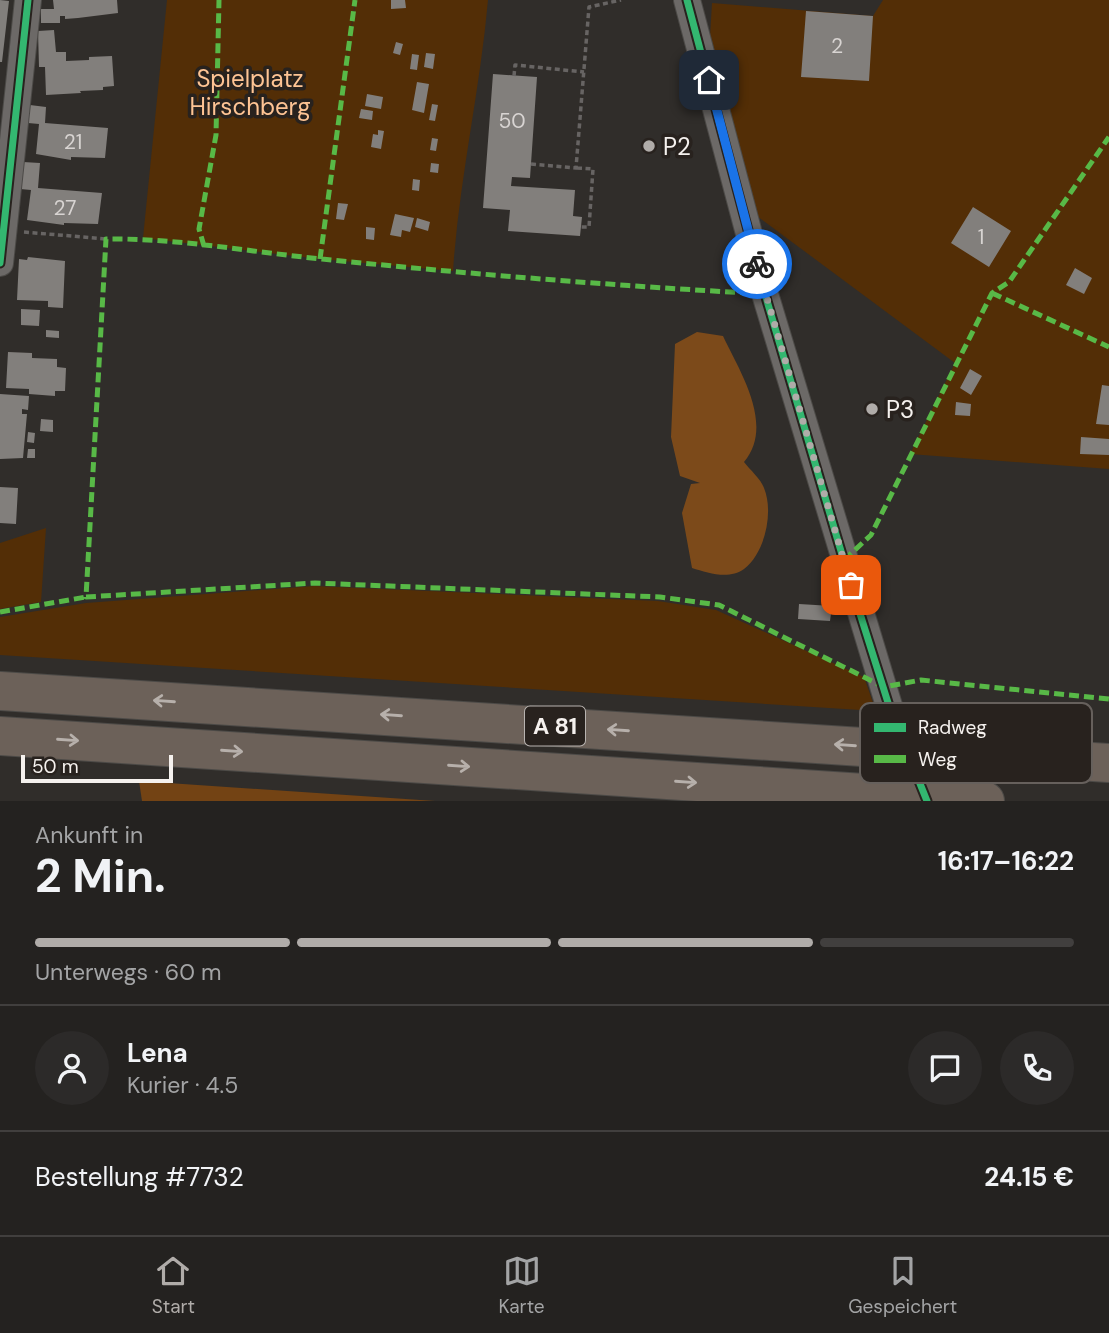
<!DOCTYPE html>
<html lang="de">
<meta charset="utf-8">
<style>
:root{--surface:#242220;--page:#2c2a29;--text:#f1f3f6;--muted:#a3a4a5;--line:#413f3e;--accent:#b0aca9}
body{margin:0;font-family:"DM Sans",sans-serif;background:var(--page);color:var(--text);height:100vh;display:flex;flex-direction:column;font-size:26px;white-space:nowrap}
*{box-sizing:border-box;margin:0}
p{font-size:23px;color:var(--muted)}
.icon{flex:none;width:38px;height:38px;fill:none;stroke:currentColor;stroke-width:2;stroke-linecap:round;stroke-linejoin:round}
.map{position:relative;height:801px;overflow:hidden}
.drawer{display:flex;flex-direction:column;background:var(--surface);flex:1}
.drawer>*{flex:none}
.scale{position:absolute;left:21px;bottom:18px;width:152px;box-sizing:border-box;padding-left:7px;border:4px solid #f5f1ee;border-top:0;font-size:19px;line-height:24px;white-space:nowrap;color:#f5f1ee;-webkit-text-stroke:5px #28221e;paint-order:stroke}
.pin{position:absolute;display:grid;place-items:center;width:60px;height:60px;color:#fff;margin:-30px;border-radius:14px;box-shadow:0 4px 10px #0006}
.courier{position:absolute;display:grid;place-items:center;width:70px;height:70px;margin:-35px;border:5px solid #1a73e8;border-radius:50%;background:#fff;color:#222;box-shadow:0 2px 9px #0007}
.overview em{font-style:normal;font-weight:700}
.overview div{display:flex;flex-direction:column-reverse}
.overview{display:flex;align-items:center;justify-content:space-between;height:119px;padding:0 35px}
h1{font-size:46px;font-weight:700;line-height:52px}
.bar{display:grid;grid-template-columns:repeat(4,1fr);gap:10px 7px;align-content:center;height:84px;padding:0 35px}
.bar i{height:9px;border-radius:5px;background:var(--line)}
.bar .current{background:var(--accent)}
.bar p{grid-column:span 4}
.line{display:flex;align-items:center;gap:18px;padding:0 35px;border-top:2px solid var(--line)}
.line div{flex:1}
.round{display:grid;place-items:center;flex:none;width:74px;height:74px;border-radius:37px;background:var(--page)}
.menu{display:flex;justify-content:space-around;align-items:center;height:98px;border-top:2px solid var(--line);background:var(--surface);font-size:19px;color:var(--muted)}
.menu a{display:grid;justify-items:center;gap:4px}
.menu .current{color:var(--accent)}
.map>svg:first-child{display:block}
.green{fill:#532e06}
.forest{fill:#734314}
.water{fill:#7c4a1a}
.building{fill:#827f7c}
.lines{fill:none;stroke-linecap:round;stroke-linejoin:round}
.minor-tunnel{stroke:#4e4a47;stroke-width:26;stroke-dasharray:26 13;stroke-linecap:butt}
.minor-casing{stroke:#4c4a47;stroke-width:28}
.highway-casing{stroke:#4c4a47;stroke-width:40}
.path{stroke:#676463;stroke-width:3.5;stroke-dasharray:5 3.5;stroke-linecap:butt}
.minor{stroke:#6c6967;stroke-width:26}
.highway{stroke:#6c6159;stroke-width:38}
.quiet{stroke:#58b947;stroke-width:5;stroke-dasharray:10 5;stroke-linecap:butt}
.cycleway-casing{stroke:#28221e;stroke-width:11}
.cycleway{stroke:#33b770;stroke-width:7}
.oneway{stroke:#b7b0ab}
.done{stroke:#b0aca9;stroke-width:7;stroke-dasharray:0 12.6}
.route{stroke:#1a73e8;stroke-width:9}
.poi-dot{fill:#b0aca9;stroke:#28221e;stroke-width:2.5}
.labels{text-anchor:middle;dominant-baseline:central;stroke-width:7;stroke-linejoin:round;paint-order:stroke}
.number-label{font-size:21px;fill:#d8d4d2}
.shield{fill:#28221e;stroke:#b8b3b0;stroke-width:2}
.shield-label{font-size:23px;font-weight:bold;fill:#f5f1ee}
.park-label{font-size:24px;fill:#fec494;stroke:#28221e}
.poi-label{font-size:24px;fill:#f5f1ee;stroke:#28221e;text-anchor:start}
.key{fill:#28221e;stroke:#66605c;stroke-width:2}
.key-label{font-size:19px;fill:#f5f1ee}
</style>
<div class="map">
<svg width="1109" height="801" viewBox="0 0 1109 801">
<rect width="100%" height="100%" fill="#302d2a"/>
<path class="green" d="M167,0H355L344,79L356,0H488C480,91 459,180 453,271L320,259L143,238Z
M883,0H1109V469L910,454L955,363L757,216L715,68L710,37L712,3L873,16Z
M46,528L41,602L0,609V543Z
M314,586L658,601L716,610L864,677L876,711L0,655V617L86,603Z"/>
<path class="forest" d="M139,781L435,801H142Z"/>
<path class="water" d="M697,332L723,336C740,372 775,425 744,462C750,470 761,479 764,488C774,512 765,553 744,569C729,580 708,573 692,568L682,513L691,484L700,483L680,476L671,437L675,344Z"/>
<path class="building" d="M0,0L9,1L2,62H0Z
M53,0H117L118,13L78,18L65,19V16H60V23H41V9H54Z
M391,0H405L406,8L391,9Z
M806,11L873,16L869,81L801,77Z
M54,30L56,52H66V61L89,60V57L112,56L114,86L103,87V90L80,91L81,93L46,95L45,67H39L38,31Z
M396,42L403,44L400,55L393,53Z
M426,53L435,54L433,69L424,67Z
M412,54L419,55L417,70L410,69Z
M493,74L537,77L530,178L512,177L511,186L575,190L573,216L582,217L580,236L508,231L510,210L483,208Z
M417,82L429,84L424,113L412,110Z
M367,94L383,97L381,109L365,106Z
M432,104L438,105L435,121L429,120Z
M30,105L46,107L45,123L108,128L105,158L71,157V160L36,154L39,124L28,123Z
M361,109L373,111L372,120L359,118Z
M378,130L384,131L381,149L371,147L373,134L378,135Z
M432,138L438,139L436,151L430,150Z
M23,162L40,163L38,188L102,193L98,224L64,223V225L27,220L31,190L20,189Z
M431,163L439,164L438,173L430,172Z
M413,179L420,180L419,191L412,190Z
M338,203L348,204L344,220L336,219Z
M973,207L1011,231L989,267L951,243Z
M395,214L414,218L410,232L402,230L401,237L390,235Z
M417,218L430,222L428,231L415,227Z
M366,227L375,228L374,240L366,239Z
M28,257L65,261L63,308L48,307V301L17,300L19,259L27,260Z
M1075,268L1092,278L1084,294L1066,285Z
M21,309L40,310L39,326L21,325Z
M46,330L59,331V338L46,337Z
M8,352L32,353V358L57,359V367L66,368L65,391H55V396L29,394V389L6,388Z
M970,369L982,376L971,395L960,388Z
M1102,385L1109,386V425L1096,424Z
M0,394L29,396L28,410L22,409V414H27L23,458L0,459Z
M956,402L971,404L970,416L955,415Z
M41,419L53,420V432L40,431Z
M28,432L35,433L34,443L27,442Z
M1081,437L1109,439V455L1080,454Z
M28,449H35V458H27Z
M0,487L18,488L16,524L0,523Z
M799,604L832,606L830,621L798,619Z"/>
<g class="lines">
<path class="minor-tunnel" d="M890,709L927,801"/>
<defs>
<path id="minor" d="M687,0L765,294L890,709
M0,263L28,0"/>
<path id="highway" d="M0,691L1109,763
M0,736L985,801"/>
</defs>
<use href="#minor" class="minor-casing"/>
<use href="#highway" class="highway-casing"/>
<path class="path" d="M514,76L515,65L584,72
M531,164L576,168L589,7L621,0
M577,168L593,169L589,227H581
M24,232L106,239"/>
<use href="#minor" class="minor"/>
<use href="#highway" class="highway"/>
<path class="quiet" d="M204,246L199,229L216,135L219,0
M320,259L355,0
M992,293L1109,347
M765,294C617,286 469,274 322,259C250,252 178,238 106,239L86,597L315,583L660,597L719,605L884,687L921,680L1109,699
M844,560L871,535L992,293L1009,282L1109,137
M0,612L86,597"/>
<defs>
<path id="cycleway" d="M687,0L765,294L851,585L890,709L927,801
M0,263L28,0"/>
</defs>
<use href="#cycleway" class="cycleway-casing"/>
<use href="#cycleway" class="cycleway"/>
</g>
<defs><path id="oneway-shaft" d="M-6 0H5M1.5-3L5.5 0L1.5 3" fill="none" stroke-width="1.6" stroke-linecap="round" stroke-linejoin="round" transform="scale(1.75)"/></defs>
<g class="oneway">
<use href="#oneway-shaft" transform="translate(164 701) rotate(-176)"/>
<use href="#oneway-shaft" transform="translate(391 715) rotate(-176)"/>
<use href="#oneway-shaft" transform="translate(618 730) rotate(-176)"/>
<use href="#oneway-shaft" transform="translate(68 740) rotate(4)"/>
<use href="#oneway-shaft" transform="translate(845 745) rotate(-176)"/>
<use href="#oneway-shaft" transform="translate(232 751) rotate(4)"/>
<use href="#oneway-shaft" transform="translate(459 766) rotate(4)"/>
<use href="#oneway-shaft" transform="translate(686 782) rotate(4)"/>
</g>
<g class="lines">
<path class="done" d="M757,264L851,585"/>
<path class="route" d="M709,80L757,264"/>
</g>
<g class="poi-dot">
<circle cx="649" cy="146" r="7"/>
<circle cx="872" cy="409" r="7"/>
</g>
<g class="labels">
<g class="number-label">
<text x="837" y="46">2</text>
<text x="512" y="121">50</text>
<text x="73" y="142">21</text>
<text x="65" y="208">27</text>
<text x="981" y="237">1</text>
</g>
<rect class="shield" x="525" y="706.5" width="60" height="39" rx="5"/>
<g class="shield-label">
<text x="555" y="726">A 81</text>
</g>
<g class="park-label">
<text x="250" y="78">Spielplatz<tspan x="250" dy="28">Hirschberg</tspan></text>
</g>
<g class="poi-label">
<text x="663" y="146">P2</text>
<text x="886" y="409">P3</text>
</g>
</g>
<rect x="860" y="703" width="232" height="80" rx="10" class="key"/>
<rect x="874" y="723" width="32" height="9" fill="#33b770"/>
<rect x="874" y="755" width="32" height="8" fill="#58b947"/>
<g class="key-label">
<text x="918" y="734">Radweg</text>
<text x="918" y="766">Weg</text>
</g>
</svg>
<div class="scale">50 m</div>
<div class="pin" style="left:851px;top:585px;background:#ea580c"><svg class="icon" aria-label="bag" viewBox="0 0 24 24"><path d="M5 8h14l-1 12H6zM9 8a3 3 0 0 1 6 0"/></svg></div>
<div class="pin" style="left:709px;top:80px;background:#1f2937"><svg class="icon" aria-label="home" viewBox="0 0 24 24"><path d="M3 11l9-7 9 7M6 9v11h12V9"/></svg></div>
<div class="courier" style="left:757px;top:264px"><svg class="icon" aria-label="bike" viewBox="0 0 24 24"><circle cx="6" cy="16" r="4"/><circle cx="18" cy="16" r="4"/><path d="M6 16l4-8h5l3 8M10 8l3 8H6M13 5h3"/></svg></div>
</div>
<section class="drawer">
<div class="overview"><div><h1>2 Min.</h1><p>Ankunft in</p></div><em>16:17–16:22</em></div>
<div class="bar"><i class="current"></i><i class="current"></i><i class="current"></i><i></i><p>Unterwegs · 60 m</p></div>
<div class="line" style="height:126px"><a class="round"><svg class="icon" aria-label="person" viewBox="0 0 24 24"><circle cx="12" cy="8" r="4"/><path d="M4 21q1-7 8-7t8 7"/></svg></a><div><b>Lena</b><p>Kurier · 4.5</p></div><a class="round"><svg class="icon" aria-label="chat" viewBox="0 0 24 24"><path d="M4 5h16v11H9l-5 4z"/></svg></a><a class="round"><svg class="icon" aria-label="phone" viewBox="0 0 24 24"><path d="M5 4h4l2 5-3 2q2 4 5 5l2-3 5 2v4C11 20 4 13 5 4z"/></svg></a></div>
<div class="line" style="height:91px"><div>Bestellung #7732</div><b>24.15 €</b></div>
</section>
<nav class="menu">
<a class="current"><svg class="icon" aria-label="home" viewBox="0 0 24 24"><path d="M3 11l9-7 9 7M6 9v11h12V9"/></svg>Start</a>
<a><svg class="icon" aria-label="map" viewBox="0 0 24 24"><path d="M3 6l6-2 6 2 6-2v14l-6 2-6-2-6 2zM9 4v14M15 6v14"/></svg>Karte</a>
<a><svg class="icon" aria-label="saved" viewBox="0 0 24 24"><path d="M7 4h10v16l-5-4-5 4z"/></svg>Gespeichert</a>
</nav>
